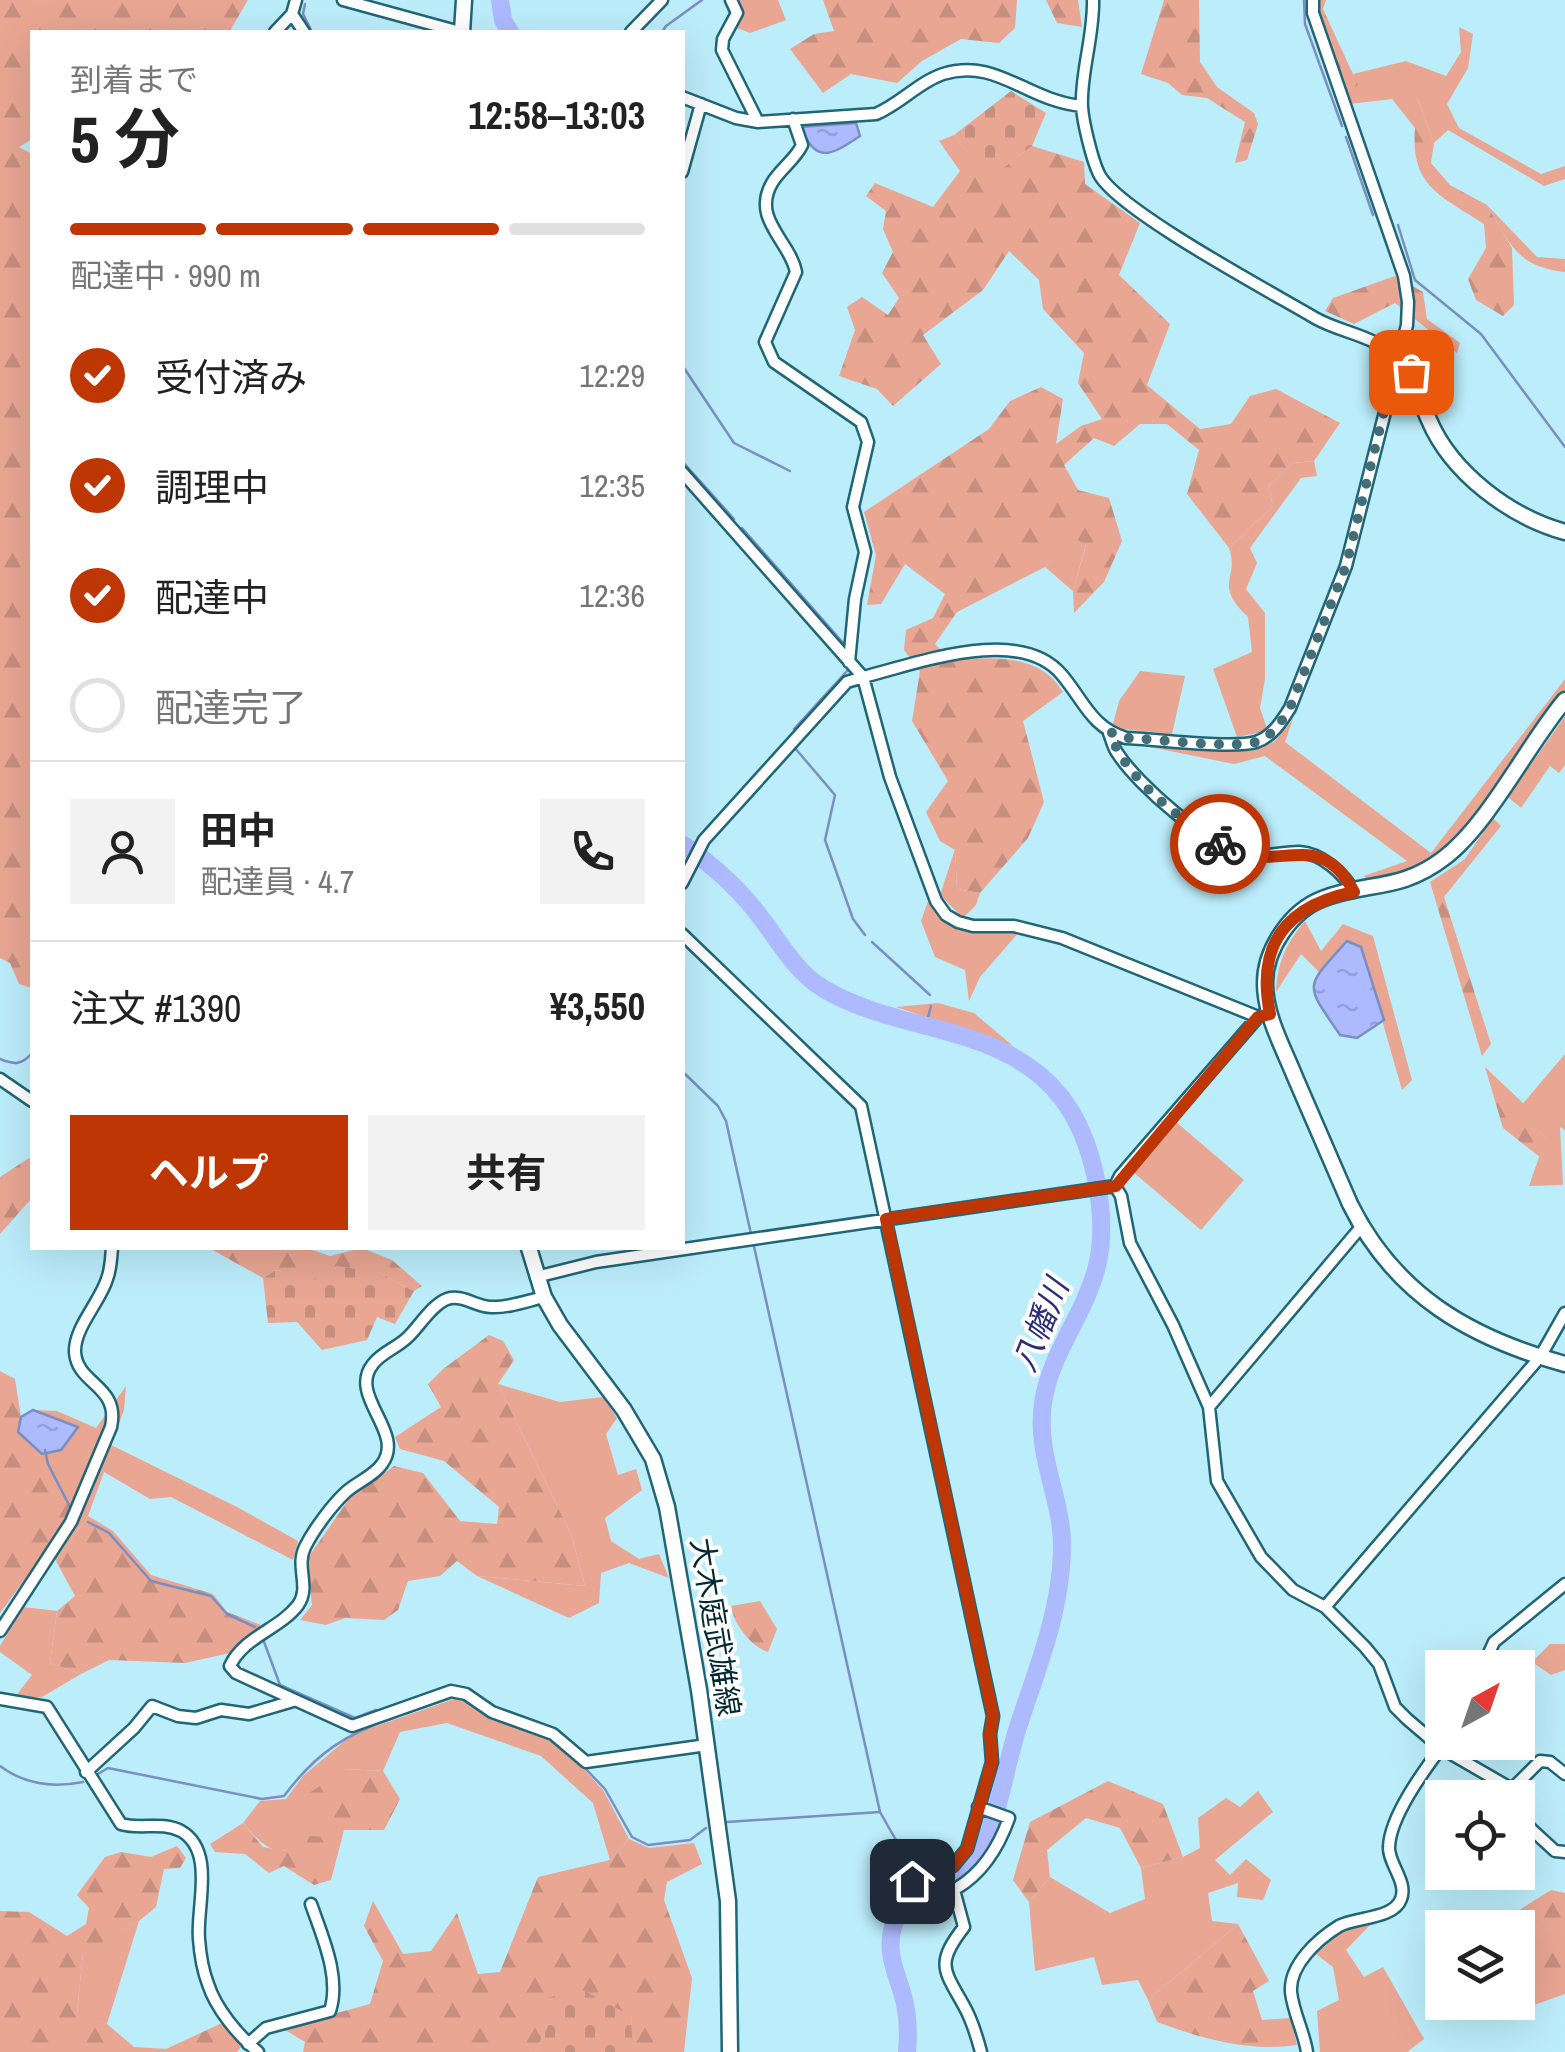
<!DOCTYPE html>
<html lang="ja">
<meta charset="utf-8">
<style>
:root{--surface:#fff;--page:#f2f2f2;--text:#222;--muted:#767676;--line:#e0e0e0;--accent:#be3603}
body{margin:0;font-family:"Archivo Narrow","Noto Sans JP",sans-serif;background:var(--page);color:var(--text);height:100vh;display:flex;flex-direction:column;font-size:38px;white-space:nowrap}
*{box-sizing:border-box;margin:0}
p{font-size:32px;color:var(--muted)}
.icon{flex:none;width:55px;height:55px;fill:none;stroke:currentColor;stroke-width:2;stroke-linecap:round;stroke-linejoin:round}
.map{position:relative;flex:1;overflow:hidden}
.panel{position:absolute;left:30px;top:30px;width:655px;height:1220px;display:flex;flex-direction:column;background:var(--surface);border-radius:0px;box-shadow:0 10px 40px #0002}
.panel>*{flex:none}
.needle{width:65px;rotate:40deg}
.controls{position:absolute;left:1425px;top:1650px;display:grid;gap:20px}
.controls a{display:grid;place-items:center;width:110px;height:110px;border-radius:0px;background:var(--surface);box-shadow:0 10px 40px #0002;font-size:50px}
.pin{position:absolute;display:grid;place-items:center;width:85px;height:85px;color:#fff;margin:-42px;border-radius:20px;box-shadow:0 5px 15px #0006}
.courier{position:absolute;display:grid;place-items:center;width:100px;height:100px;margin:-50px;border:8px solid #be3603;border-radius:50%;background:#fff;color:#222;box-shadow:0 2px 12px #0007}
.headline em{font-style:normal;font-weight:700}
.headline div{display:flex;flex-direction:column-reverse}
.headline{display:flex;align-items:center;justify-content:space-between;height:170px;padding:0 40px}
h1{font-size:65px;font-weight:700;line-height:75px}
.bar{display:grid;grid-template-columns:repeat(4,1fr);gap:15px 10px;align-content:center;height:120px;padding:0 40px}
.bar i{height:12px;border-radius:8px;background:var(--line)}
.bar .active{background:var(--accent)}
.bar p{grid-column:span 4}
.line{display:flex;align-items:center;gap:25px;padding:0 40px;border-top:2px solid var(--line)}
.line div{flex:1}
.round{display:grid;place-items:center;flex:none;width:105px;height:105px;border-radius:0px;background:var(--page)}
ol{padding:0 40px;list-style:none}
li{display:flex;align-items:center;gap:30px;height:110px}
li p{margin-inline-start:auto}
li .icon{padding:10px;border-radius:50%;background:var(--accent);color:#fff;stroke-width:4}
li:last-child{color:var(--muted)}
li i{width:55px;height:55px;border:5px solid var(--line);border-radius:50%}
.action{display:flex;gap:20px;margin-top:auto;padding:20px 40px}
.action a{flex:1;height:115px;border-radius:0px;background:var(--accent);color:#fff;font-size:40px;font-weight:700;line-height:115px;text-align:center}
.action a+a{background:var(--page);color:var(--text)}
.map>svg:first-child{display:block}
.green{fill:#e9a693}
.forest{fill:url(#forest-firs)}
.cemetery{fill:url(#cemetery-stones)}
.water{fill:url(#water-ripples);stroke:#7a8ec1;stroke-width:2.5}
.lines{fill:none;stroke-linecap:round;stroke-linejoin:round}
.stream{stroke:#7a8ec1;stroke-width:2.5}
.river{stroke:#aebafe;stroke-width:18}
.street-casing{stroke:#216676;stroke-width:15}
.secondary-casing{stroke:#216676;stroke-width:19}
.street{stroke:#fff;stroke-width:10}
.secondary{stroke:#fff;stroke-width:14}
.done{stroke:#436e78;stroke-width:10;stroke-dasharray:0 18}
.route{stroke:#be3603;stroke-width:12}
.labels{text-anchor:middle;dominant-baseline:central;stroke-width:8;stroke-linejoin:round;paint-order:stroke}
.street-label{font-size:30px;fill:#022932;stroke:#fff}
.water-label{font-size:32px;font-style:italic;fill:#2b2d79;stroke:#fff}
</style>
<div class="map">
<svg width="1565" height="2052" viewBox="0 0 1565 2052">
<defs>
<pattern id="forest-firs" width="22" height="20" patternUnits="userSpaceOnUse" patternTransform="scale(2.5)"><rect width="22" height="20" fill="#e9a693"/><path d="M5 1l3.5 6h-7zM16 11l3.5 6h-7z" fill="#c68f7f"/></pattern>
<pattern id="cemetery-stones" width="16" height="16" patternUnits="userSpaceOnUse" patternTransform="scale(2.5)"><rect width="16" height="16" fill="#e9a693"/><path d="M2 7V4a2 2 0 0 1 4 0v3zM10 15v-3a2 2 0 0 1 4 0v3z" fill="#c68f7f"/></pattern>
<pattern id="water-ripples" width="26" height="14" patternUnits="userSpaceOnUse" patternTransform="scale(2.5)"><rect width="26" height="14" fill="#aebafe"/><path d="M2 4q2-2 4 0t4 0M15 11q2-2 4 0t4 0" fill="none" stroke="#94a0da"/></pattern>
</defs>
<rect width="100%" height="100%" fill="#bcedfb"/>
<path class="green" d="M739,0H778L786,20L750,33L737,28L744,14Z
M1459,27L1473,34L1468,68L1447,104L1459,128L1541,174L1565,166V179L1544,186L1448,130L1434,143L1418,100L1404,93L1392,99L1350,104L1344,93L1357,85L1353,74L1406,61L1446,76L1461,52Z
M1487,205L1537,257L1565,259V272C1516,266 1511,245 1487,205Z
M1314,461L1317,476L1301,478L1250,548L1257,563L1246,589L1265,613V679L1260,708L1268,731L1237,737L1213,669L1252,652L1248,617C1212,582 1240,580 1229,548L1273,506L1268,486L1293,463Z
M1071,535L1086,544L1073,591L1045,567Z
M1140,671L1185,676L1172,734L1112,728L1119,701Z
M1565,679V690L1457,837L1425,865L1371,884L1364,876L1407,861L1265,756L1234,764L1145,746L1252,751L1274,742L1293,719L1285,742L1431,853Z
M1565,716V765L1559,773L1550,766L1521,808L1508,797Z
M955,849L957,889L980,893L976,905L963,918L940,895Z
M928,901L944,922L974,931L1019,932L980,977L969,1001L965,970L935,957L921,921Z
M1305,921L1321,951L1343,924L1373,936L1412,1080L1402,1090L1361,947L1346,942L1319,972L1301,954L1276,992C1277,964 1286,943 1305,921Z
M938,1003L974,1013L1013,1046L896,1007Z
M1565,1054V1130L1560,1127L1563,1185L1529,1186L1546,1137L1514,1114Z
M1175,1121L1244,1180L1201,1230L1132,1171Z
M498,1384L560,1402L603,1397L617,1418L606,1434L618,1475L636,1469L642,1490L605,1518L611,1541L639,1559L659,1554L669,1578L629,1563L601,1573L599,1603L569,1618L477,1576L585,1586L571,1534Z
M126,1386L124,1410L111,1445L239,1508L298,1541L293,1560L171,1497L150,1499L104,1472L88,1516L56,1561L51,1544L42,1454L61,1450L77,1427L33,1410L57,1411L96,1428Z
M23,1607L57,1611L50,1663L81,1674L42,1697H15L32,1675L0,1652V1646Z
M1550,1644H1565V1670L1551,1675L1532,1662Z
M457,1698L490,1719L547,1739L568,1752L603,1790L629,1839L610,1860L593,1803L541,1756L447,1723L400,1732L383,1771L344,1769L327,1837C282,1853 276,1862 243,1823L260,1801L286,1799L303,1776L353,1734Z
M1258,1791L1273,1812L1215,1860L1230,1875L1246,1859L1271,1880L1263,1900L1237,1897L1238,1883L1208,1893L1212,1921L1238,1924L1148,2000L1138,1980L1102,1985L1094,1957L1035,1971L1029,1902L1050,1877L1110,1913L1145,1899L1141,1868L1183,1857L1200,1848L1198,1818L1226,1798L1240,1807Z
M139,1921L107,2024L77,2014L83,1952Z
M1370,1925L1346,1950L1364,1977L1383,1967L1424,2039L1407,2052H1320L1317,2011L1339,2000L1333,1967L1316,1954L1342,1931Z"/>
<path class="forest" d="M0,0H248L231,29L233,32H32V139L19,147L32,154V988L19,984L10,963L0,958Z
M823,0H1017L1015,28L999,43L961,39L922,61L897,83L851,74L823,93L790,49L814,34L834,31Z
M1046,0H1078L1082,27L1057,23Z
M1164,0H1199L1200,62L1217,87L1254,113L1258,124L1247,160L1235,163L1245,122L1207,98L1182,95L1168,83L1141,74Z
M1317,0H1326L1323,9L1358,85L1344,93L1316,15Z
M1404,92L1418,100L1434,143L1431,163L1450,185L1487,205L1512,248L1514,305L1503,316L1476,300L1468,279L1486,248L1484,224C1441,196 1410,187 1415,128L1392,99Z
M954,135L989,178L1032,146L1084,162L1085,184L1140,223L1119,275L1170,324L1147,385L1200,429L1231,424L1250,396L1276,389L1340,423L1314,461L1293,463L1268,486L1273,506L1229,548L1187,494L1199,450L1167,424H1140L1114,446L1094,438L1064,465L1078,490L1109,498L1122,541L1104,582L1074,613L1073,591L1086,545L1071,536L1045,567L957,612L935,644L951,660C992,657 1040,653 1063,692L1023,721L1044,802L1028,838L980,893L957,889L955,850L940,841L926,812L948,781L912,721L920,671L904,650L906,630L933,618L945,594L905,564L881,604L867,605L876,555L864,512L989,429L1010,401L1041,387L1063,399L1056,444L1081,426L1102,419L1078,383L1084,353L1043,309L1039,280L1009,251L983,290L923,335L941,364L893,406L877,389L839,376L855,330L847,307L862,297L888,315L899,298L882,273L893,252L883,229L886,211L866,196L875,183L933,207L960,171L939,141Z
M1395,276L1423,292L1427,319L1460,343L1457,353L1395,303L1354,324L1325,311L1333,298Z
M1493,818L1501,826L1444,897L1491,1044L1482,1056L1430,882L1465,859Z
M1485,1067L1524,1104L1515,1114L1546,1137L1541,1158L1503,1128Z
M29,1158L32,1159V1198L0,1234V1177Z
M209,1248H307L330,1256L362,1248L392,1260L422,1286L414,1291L377,1272L310,1283L276,1270L263,1278Z
M489,1335L503,1341L514,1360L498,1384L571,1534L585,1586L477,1576L457,1561L440,1576L408,1581L398,1610L384,1620L345,1618L326,1625L300,1620L312,1605L307,1559L349,1499L394,1466L423,1473L460,1521L497,1524L499,1507L444,1461L400,1449L395,1437L441,1407L428,1384L443,1369Z
M0,1371L15,1379L21,1417L18,1432L42,1454L45,1465L79,1494L51,1544L0,1613Z
M88,1516L113,1531L151,1575L213,1594L227,1612L261,1625L230,1653L185,1663L109,1660L81,1674L50,1663L57,1611L75,1596L56,1561Z
M760,1601L777,1629L768,1652C750,1646 734,1624 731,1606Z
M344,1769L383,1771L400,1799L384,1830H344L331,1880L314,1885L284,1866L269,1873L245,1854L215,1852L210,1844L243,1823L263,1847L286,1851L288,1834L326,1837L308,1794Z
M1108,1781L1163,1804L1183,1857L1141,1868L1120,1828L1086,1818L1047,1850L1050,1877L1029,1902L1013,1880L1030,1822Z
M629,1839L649,1848L694,1843L702,1864L667,1882L664,1900L692,1978L684,2052H632L631,2016L548,2026L535,2052H303L305,2042L282,2028L370,2004L383,1961L364,1926L373,1901L403,1954L431,1951L457,1913L478,1974L500,1972L538,1877L610,1860Z
M177,1846L186,1858L180,1868L164,1869L156,1907L139,1921L83,1953L77,2013L107,2024L134,2047L166,2049L222,2023L242,2046L237,2052H0V1911L29,1912L67,1936L86,1924L89,1908L77,1895L105,1857L121,1852L151,1857Z
M1551,1890L1565,1893V1994L1520,2010L1511,2003L1518,2002V1928L1492,1927Z
M1238,1924L1269,1981L1253,1991L1262,2020L1291,2018L1297,2045C1248,2052 1203,2039 1157,2022L1148,2000Z"/>
<path class="cemetery" d="M1011,91L1046,113L1032,146L989,179L954,135Z
M336,1266L377,1272L414,1291L395,1324L377,1317L367,1340L322,1350L297,1322L268,1323L263,1278L276,1270L310,1282Z
M581,1989L631,2016L633,2052H535L548,2026L547,1998Z"/>
<path class="water" d="M856,123L860,136C830,156 817,164 800,127Z
M1347,941L1361,947L1384,1020L1357,1038L1340,1035C1304,982 1304,989 1347,941Z
M33,1410L78,1427L61,1450L42,1454L18,1432L21,1417Z"/>
<g class="lines">
<path class="stream" d="M1304,0L1305,24L1342,126
M305,4L303,14L312,32
M662,32L666,26L702,0
M1346,137L1373,215
M1398,225L1415,280L1481,334L1565,447
M682,365L734,443L790,471
M682,461L734,519
M742,528L845,645
M794,729L847,671
M795,748L835,795L825,840L853,919L865,935
M872,942L930,995
M926,1025L931,1006
M0,1059C14,1065 22,1065 32,1053
M682,1071L718,1106L726,1121L751,1234
M753,1242L880,1812L901,1849L902,1907
M45,1450L48,1464L69,1505
M88,1522L109,1533L151,1581L211,1596L227,1614L255,1627
M263,1639L280,1685L355,1718L376,1710
M460,1698L490,1717L515,1726
M407,1713L453,1697
M581,1764L605,1789L632,1837L648,1845L690,1840L706,1828
M0,1766C24,1784 53,1788 83,1782
M98,1774L108,1768L262,1799L284,1796C316,1753 347,1733 396,1717
M727,1822L880,1812"/>
<path class="river" d="M500,0L503,20L510,32
M682,844C713,865 742,891 764,922C783,947 796,972 824,989C900,1034 1003,1023 1061,1097C1094,1139 1110,1218 1096,1270C1083,1317 1050,1354 1043,1403C1035,1457 1064,1500 1062,1552C1060,1614 1037,1669 1018,1727C1007,1761 1002,1796 990,1830C984,1848 972,1867 954,1876C928,1890 903,1894 893,1927C886,1951 895,1970 902,1992C908,2012 909,2031 907,2052"/>
<defs>
<path id="street" d="M343,0L460,32
M731,0L737,13L723,39L722,50L758,122
M1093,0C1094,36 1080,75 1082,107C1083,122 1092,160 1099,174C1117,210 1273,293 1315,318C1341,333 1378,336 1397,359
M292,14L304,32
M275,32L292,14L296,0
M631,32L662,0
M682,97L736,118L758,122L876,114C900,104 919,82 943,74C996,57 1027,101 1082,106
M793,119L802,145C795,160 780,169 772,183C751,219 790,241 796,272L765,342L774,362L861,422L868,442L853,507L865,552L855,599L849,662
M682,172L701,104
M682,472L863,677L890,777L936,901L946,915L958,922L973,926H1014L1062,938L1258,1017
M1109,733C1112,740 1113,748 1118,754C1138,785 1209,847 1245,854C1264,858 1281,852 1299,852C1322,853 1344,874 1354,892
M682,883L704,840L847,682L863,677C916,664 1020,624 1062,675C1084,701 1091,727 1126,738C1155,739 1232,749 1256,742C1272,737 1282,721 1290,708L1346,566L1407,325L1408,302L1404,276L1313,13V0
M682,934L861,1106L993,1716L990,1734L992,1762L967,1849L953,1866L912,1881
M0,1079L32,1101
M1115,1186L1121,1196L1130,1243L1173,1325L1209,1407L1217,1481L1261,1557L1293,1590L1325,1607L1365,1647L1379,1664L1395,1707L1407,1719L1441,1748L1512,1789L1540,1761L1550,1762L1565,1774
M536,1277L596,1262L1115,1186L1120,1176L1258,1017L1263,1015
M544,1297C527,1301 508,1308 491,1307C476,1307 463,1294 447,1299C433,1304 420,1325 409,1336C399,1347 382,1352 373,1364C347,1396 406,1432 382,1464C374,1476 357,1482 346,1492C332,1505 314,1529 305,1547C295,1567 311,1587 298,1605C280,1629 243,1637 230,1666L236,1673L352,1726L451,1691L466,1694L492,1712L553,1734L586,1762L707,1745
M1209,1407L1361,1227
M1325,1607L1540,1357L1565,1313
M0,1631L71,1522L111,1427C120,1385 77,1385 75,1352C74,1328 100,1302 107,1279C111,1269 111,1258 112,1248
M1490,1668L1489,1653L1494,1642L1565,1584
M0,1699L47,1707L121,1824C141,1830 161,1821 181,1831C216,1851 196,1907 199,1939C200,1953 203,1971 208,1984C216,2009 238,2035 258,2052
M86,1772L134,1728L152,1706L178,1716L196,1718L221,1710L249,1714L293,1701
M1518,1817L1555,1851L1565,1852
M954,1890L964,1927C935,1964 944,1970 964,2006C972,2020 977,2037 981,2052
M914,1909C930,1895 941,1898 957,1888C984,1872 999,1846 1009,1818L978,1807
M248,2044L266,2028L330,2011C341,1977 322,1936 311,1904
M1307,2052C1304,2032 1293,2012 1291,1992C1289,1965 1318,1939 1339,1926C1356,1917 1394,1919 1401,1899C1408,1882 1388,1863 1389,1847C1390,1816 1425,1769 1443,1745"/>
<path id="secondary" d="M462,32L464,0
M1397,359C1419,381 1417,394 1429,420C1452,474 1511,517 1565,532
M1565,700C1527,745 1489,824 1444,858C1400,892 1367,881 1322,899C1291,911 1265,949 1265,983C1265,1016 1283,1047 1295,1077C1313,1119 1332,1162 1350,1204C1395,1295 1470,1338 1565,1364
M529,1248L544,1297L560,1325L624,1410L653,1459L667,1507L699,1690L728,1901L730,2052"/>
</defs>
<use href="#street" class="street-casing"/>
<use href="#secondary" class="secondary-casing"/>
<use href="#street" class="street"/>
<use href="#secondary" class="secondary"/>
</g>
<g class="lines">
<path class="done" d="M1220,844C1181,820 1123,777 1110,732L1126,738C1155,739 1232,749 1256,742C1272,737 1282,721 1290,708L1346,566L1397,359L1411,372"/>
<path class="route" d="M912,1881L953,1866L967,1849L992,1762L990,1734L993,1716L886,1219L1116,1186L1258,1017L1270,1014C1256,944 1286,906 1354,892C1323,832 1286,866 1242,854C1235,852 1227,847 1220,844"/>
</g>
<g class="labels">
<g class="street-label">
<text transform="translate(716 1627) rotate(81)">大木庭武雄線</text>
</g>
<g class="water-label">
<text transform="translate(1040 1325) rotate(-68)">八幡川</text>
</g>
</g>
</svg>
<div class="controls">
<a><svg class="needle" viewBox="-14 -14 28 28"><path d="M0-13l5 13h-10z" fill="#e53935"/><path d="M0 13l5-13h-10z" fill="#767676"/></svg></a>
<a><svg class="icon" aria-label="locate" viewBox="0 0 24 24"><circle cx="12" cy="12" r="6"/><path d="M12 2v4M12 18v4M2 12h4M18 12h4"/></svg></a>
<a><svg class="icon" aria-label="layers" viewBox="0 0 24 24"><path d="M12 4l9 5-9 5-9-5zM3 14l9 5 9-5"/></svg></a>
</div>
<div class="pin" style="left:1411px;top:372px;background:#ea580c"><svg class="icon" aria-label="bag" viewBox="0 0 24 24"><path d="M5 8h14l-1 12H6zM9 8a3 3 0 0 1 6 0"/></svg></div>
<div class="pin" style="left:912px;top:1881px;background:#1f2937"><svg class="icon" aria-label="home" viewBox="0 0 24 24"><path d="M3 11l9-7 9 7M6 9v11h12V9"/></svg></div>
<div class="courier" style="left:1220px;top:844px"><svg class="icon" aria-label="bike" viewBox="0 0 24 24"><circle cx="6" cy="16" r="4"/><circle cx="18" cy="16" r="4"/><path d="M6 16l4-8h5l3 8M10 8l3 8H6M13 5h3"/></svg></div>
<section class="panel">
<div class="headline"><div><h1>5 分</h1><p>到着まで</p></div><em>12:58–13:03</em></div>
<div class="bar"><i class="active"></i><i class="active"></i><i class="active"></i><i></i><p>配達中 · 990 m</p></div>
<ol>
<li><svg class="icon" aria-label="check" viewBox="0 0 24 24"><path d="M5 12l5 5 9-10"/></svg>受付済み<p>12:29</p></li>
<li><svg class="icon" aria-label="check" viewBox="0 0 24 24"><path d="M5 12l5 5 9-10"/></svg>調理中<p>12:35</p></li>
<li><svg class="icon" aria-label="check" viewBox="0 0 24 24"><path d="M5 12l5 5 9-10"/></svg>配達中<p>12:36</p></li>
<li><i></i>配達完了</li>
</ol>
<div class="line" style="height:180px"><a class="round"><svg class="icon" aria-label="person" viewBox="0 0 24 24"><circle cx="12" cy="8" r="4"/><path d="M4 21q1-7 8-7t8 7"/></svg></a><div><b>田中</b><p>配達員 · 4.7</p></div><a class="round"><svg class="icon" aria-label="phone" viewBox="0 0 24 24"><path d="M5 4h4l2 5-3 2q2 4 5 5l2-3 5 2v4C11 20 4 13 5 4z"/></svg></a></div>
<div class="line" style="height:130px"><div>注文 #1390</div><b>¥3,550</b></div>
<div class="action"><a>ヘルプ</a><a>共有</a></div>
</section>
</div>
